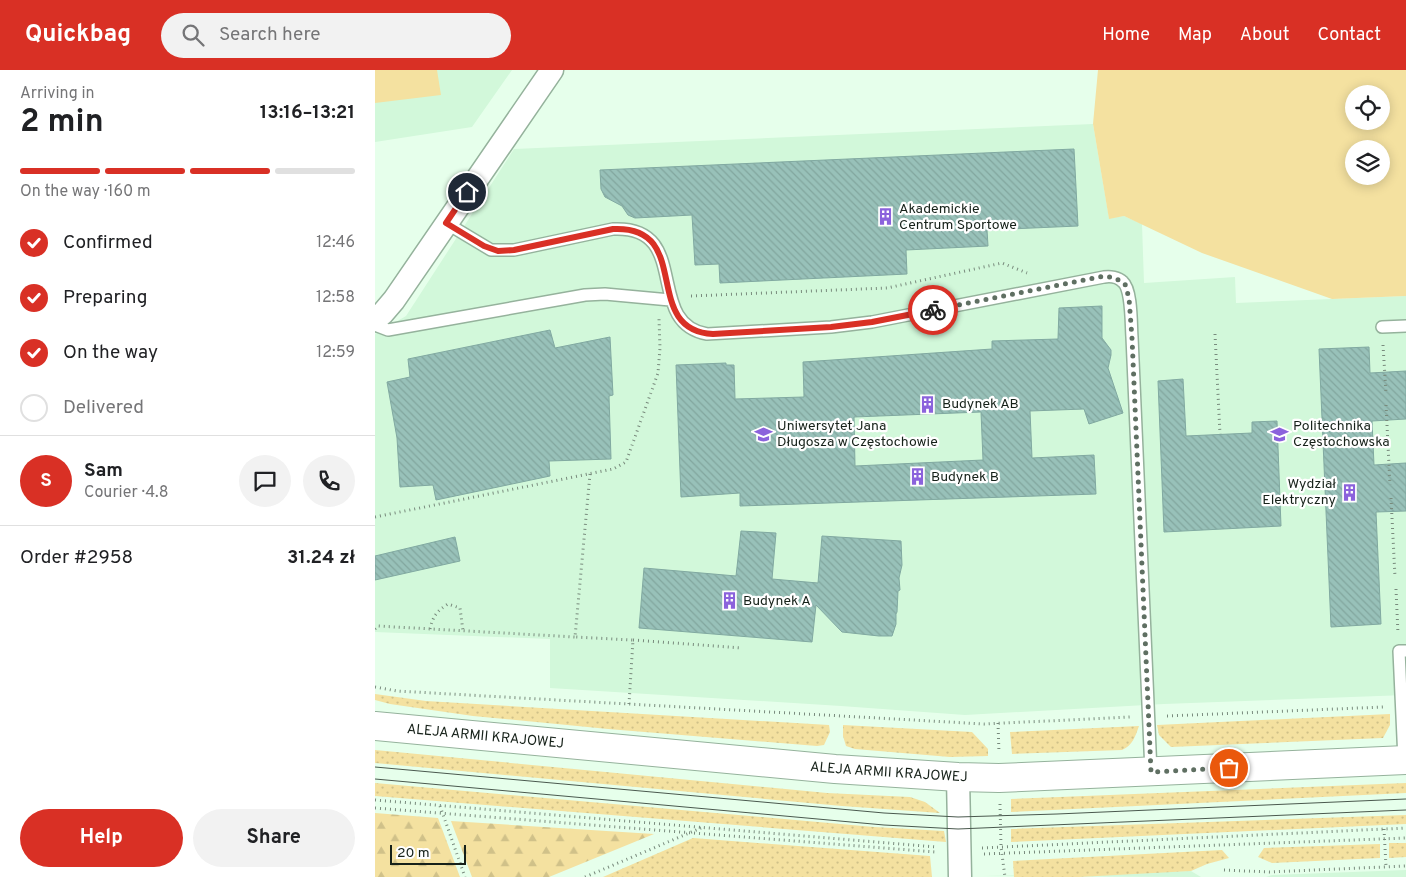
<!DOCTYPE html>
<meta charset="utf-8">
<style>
:root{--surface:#fff;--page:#f2f2f2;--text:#202124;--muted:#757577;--line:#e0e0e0;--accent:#d93025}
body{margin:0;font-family:Overpass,sans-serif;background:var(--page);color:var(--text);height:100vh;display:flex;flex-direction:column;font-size:19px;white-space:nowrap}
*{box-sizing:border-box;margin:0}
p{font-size:16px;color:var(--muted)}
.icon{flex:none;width:28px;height:28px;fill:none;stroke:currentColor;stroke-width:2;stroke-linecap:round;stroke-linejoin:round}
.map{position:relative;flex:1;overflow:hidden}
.details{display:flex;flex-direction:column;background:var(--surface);width:375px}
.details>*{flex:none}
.tools{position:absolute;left:970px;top:15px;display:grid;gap:10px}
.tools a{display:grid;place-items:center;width:45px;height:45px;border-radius:50%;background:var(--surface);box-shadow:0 2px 12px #0003;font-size:25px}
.scale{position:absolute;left:15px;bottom:12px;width:76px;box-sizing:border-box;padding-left:5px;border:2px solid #162119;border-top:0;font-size:14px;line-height:18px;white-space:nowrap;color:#162119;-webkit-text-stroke:4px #fff;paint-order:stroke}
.pin{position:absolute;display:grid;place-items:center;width:42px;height:42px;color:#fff;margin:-21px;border:2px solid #fff;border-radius:50%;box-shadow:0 1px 5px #0007}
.courier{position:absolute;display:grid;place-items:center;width:50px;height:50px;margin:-25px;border:4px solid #d93025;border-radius:50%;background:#fff;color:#222;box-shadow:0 1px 6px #0007}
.overview em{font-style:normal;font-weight:700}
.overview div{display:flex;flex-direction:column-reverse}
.overview{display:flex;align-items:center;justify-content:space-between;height:85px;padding:0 20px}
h1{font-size:32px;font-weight:700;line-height:38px}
.bar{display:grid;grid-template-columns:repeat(4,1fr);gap:8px 5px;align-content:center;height:60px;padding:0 20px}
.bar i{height:6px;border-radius:4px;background:var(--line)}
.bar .active{background:var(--accent)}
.bar p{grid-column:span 4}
.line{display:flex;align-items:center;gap:12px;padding:0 20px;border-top:1px solid var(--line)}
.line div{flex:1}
.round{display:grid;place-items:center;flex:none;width:52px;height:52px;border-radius:26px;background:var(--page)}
ol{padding:0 20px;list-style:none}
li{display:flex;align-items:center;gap:15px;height:55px}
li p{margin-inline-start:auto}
li .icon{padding:5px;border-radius:50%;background:var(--accent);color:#fff;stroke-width:4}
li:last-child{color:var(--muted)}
li i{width:28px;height:28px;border:2px solid var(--line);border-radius:50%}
.action{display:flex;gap:10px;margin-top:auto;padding:10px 20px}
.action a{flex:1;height:58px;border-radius:30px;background:var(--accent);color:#fff;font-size:20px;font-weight:700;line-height:58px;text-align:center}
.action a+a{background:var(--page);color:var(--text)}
header{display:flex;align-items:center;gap:30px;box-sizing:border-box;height:70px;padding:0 25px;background:var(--accent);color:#fff}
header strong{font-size:24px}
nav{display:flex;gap:28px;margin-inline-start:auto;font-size:18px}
.search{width:350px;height:45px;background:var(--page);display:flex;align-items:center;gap:12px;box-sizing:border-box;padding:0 18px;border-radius:28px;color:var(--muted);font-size:19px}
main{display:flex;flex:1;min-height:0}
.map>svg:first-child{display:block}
.built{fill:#d2f8da}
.grass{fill:url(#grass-dots)}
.forest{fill:url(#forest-firs)}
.green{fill:#f4e1a0;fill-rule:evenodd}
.building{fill:url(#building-back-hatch);stroke:#81a9a1;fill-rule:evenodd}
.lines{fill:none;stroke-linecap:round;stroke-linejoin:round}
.service-casing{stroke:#95b29c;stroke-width:14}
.minor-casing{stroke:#95b29c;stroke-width:25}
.secondary-casing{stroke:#95b29c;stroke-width:30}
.path{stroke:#788a7c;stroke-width:3;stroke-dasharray:1 4;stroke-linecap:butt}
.service{stroke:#fff;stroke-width:11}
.minor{stroke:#fff;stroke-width:22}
.secondary{stroke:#fff;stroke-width:28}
.tram{stroke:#4a594e;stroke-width:1}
.done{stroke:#5f6f62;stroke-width:5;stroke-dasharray:0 9}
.route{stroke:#d93025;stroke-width:6}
.labels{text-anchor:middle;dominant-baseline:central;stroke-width:4.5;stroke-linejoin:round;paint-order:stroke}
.poi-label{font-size:14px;fill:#162119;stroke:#fff;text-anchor:start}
.street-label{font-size:14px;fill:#162119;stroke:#fff}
</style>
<header>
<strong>Quickbag</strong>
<div class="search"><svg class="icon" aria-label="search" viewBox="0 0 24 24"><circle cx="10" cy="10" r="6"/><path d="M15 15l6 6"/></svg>Search here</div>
<nav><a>Home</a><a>Map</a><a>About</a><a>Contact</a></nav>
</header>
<main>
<section class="details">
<div class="overview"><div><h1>2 min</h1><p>Arriving in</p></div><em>13:16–13:21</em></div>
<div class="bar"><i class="active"></i><i class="active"></i><i class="active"></i><i></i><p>On the way · 160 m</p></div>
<ol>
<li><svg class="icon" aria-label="check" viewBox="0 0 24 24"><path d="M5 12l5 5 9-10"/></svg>Confirmed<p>12:46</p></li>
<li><svg class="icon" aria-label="check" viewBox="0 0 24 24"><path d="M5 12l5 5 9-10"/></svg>Preparing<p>12:58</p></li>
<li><svg class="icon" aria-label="check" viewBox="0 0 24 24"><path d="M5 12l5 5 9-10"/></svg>On the way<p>12:59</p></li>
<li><i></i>Delivered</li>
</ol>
<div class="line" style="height:90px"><b class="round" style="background:var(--accent);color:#fff">S</b><div><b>Sam</b><p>Courier · 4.8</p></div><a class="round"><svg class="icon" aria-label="chat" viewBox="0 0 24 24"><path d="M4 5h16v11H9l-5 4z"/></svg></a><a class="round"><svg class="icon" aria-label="phone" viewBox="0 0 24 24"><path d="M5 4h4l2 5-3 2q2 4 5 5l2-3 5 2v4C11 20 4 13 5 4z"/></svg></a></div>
<div class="line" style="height:65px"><div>Order #2958</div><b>31.24 zł</b></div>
<div class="action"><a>Help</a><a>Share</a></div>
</section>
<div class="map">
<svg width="1031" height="807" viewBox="0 0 1031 807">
<defs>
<pattern id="grass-dots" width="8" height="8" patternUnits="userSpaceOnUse" patternTransform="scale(1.25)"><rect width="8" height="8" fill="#f4e1a0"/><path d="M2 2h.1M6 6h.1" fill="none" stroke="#d0c189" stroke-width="1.8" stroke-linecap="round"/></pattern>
<pattern id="forest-firs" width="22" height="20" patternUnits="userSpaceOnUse" patternTransform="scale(1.25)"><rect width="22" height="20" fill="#f4e1a0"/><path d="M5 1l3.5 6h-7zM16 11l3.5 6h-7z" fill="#d0c189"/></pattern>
<pattern id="building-back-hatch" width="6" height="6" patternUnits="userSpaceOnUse" patternTransform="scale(1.25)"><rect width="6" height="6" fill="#98c1b9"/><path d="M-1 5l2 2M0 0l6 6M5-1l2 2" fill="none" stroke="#82a69e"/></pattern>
</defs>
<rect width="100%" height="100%" fill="#e6ffeb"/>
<path class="built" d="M0,0H137L97,57L0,72Z
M718,54L734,148L749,146L767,154L769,213L860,207L861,233L1031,226V625L789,634L590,645L466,636L175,618V569L0,562V264L31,246L139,79Z
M1031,800V807H891L897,805Z
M816,801L826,807L608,806Z"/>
<path class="grass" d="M0,624L51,631L454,655L455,662L449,675L442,676L233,659L98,646L15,634L0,630Z
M1015,644V655L1008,668L796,677L784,665L782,655Z
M468,655L597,662L613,679V686L575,687L480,679L471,676L468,666Z
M764,656C760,667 758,675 747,680L637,684L635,662Z
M0,680L452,723L535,727L550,732L565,743L467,736L0,693Z
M0,713L499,757L569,761L571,772L0,726Z
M1031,713V723L636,742V729Z
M1031,745V754L636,772V759Z
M318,768L555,786L557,807H228Z
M1014,773H1031V787L1014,788Z
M1005,774V788L897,793L883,787L889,778Z
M847,780L854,788L832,794L816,801L704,807H639L638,791Z"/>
<path class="forest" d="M0,743L63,748L85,807H0Z
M76,751L279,764L174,807H97Z"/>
<path class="green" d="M0,0H62L66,25L0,33Z
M723,0H1031V226L957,229L827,183L749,146L734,149L718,54ZM979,24H1006V51H979ZM979,79H1006V106H979Z"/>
<path class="building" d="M699,79L703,156L612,160L613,176L531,180L532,204L345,213L344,194L320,195L317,145L260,148L253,145L247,136L230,127L226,119L225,100Z
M727,236V268L736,280V285L733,298L748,343L714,354L709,339L655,341L657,388L719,385L721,424L365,436V423L306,427L301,295L351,293V295H359L360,329L429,327L428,292L617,279V271L683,269L684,238ZM606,342L608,390L480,396L479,347Z
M175,260L180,278L235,267L238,325L234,326L236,389L174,391L175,406L61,430L58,415L25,417L22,368L12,312L35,307L33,289Z
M994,277L995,303L1031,301V349L997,351L999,395L1031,393V441L1001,442L1006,554L956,557L944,279Z
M808,309L811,366L877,363V352L902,351L906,456L789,462L783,311Z
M366,461L401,463L397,509L443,513L447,466L526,471L527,495L524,508L525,520L523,521L522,542L521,544V554L517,566H504L467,562L441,535L437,572L264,558L269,498L361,506Z
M80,467L85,491L0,510V486Z"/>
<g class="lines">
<defs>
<path id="service" d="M71,153L116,180H139L238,159C318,155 268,253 332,264L456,257L497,252L729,207C735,206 743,207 748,212C757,220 756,255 757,267L776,702
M0,255L13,260L210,225L230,224L295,230
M1007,257L1031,256
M1029,690L1024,581H1031"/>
<path id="minor" d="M0,250L7,244L19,230L177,0
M583,707L585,807"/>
<g id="secondary">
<path id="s1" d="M0,656L460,699L583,707L624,708L1031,690"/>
</g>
</defs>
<use href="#service" class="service-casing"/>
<use href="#minor" class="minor-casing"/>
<use href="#secondary" class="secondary-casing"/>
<path class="path" d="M316,226L512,218L627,193L652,203
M840,264L845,364
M1008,275L1011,323
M1011,335L1015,415
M215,404L200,567L258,570L254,634
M1016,428L1020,507
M0,447L238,399L251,392L283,303L285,278L284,249
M1021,519L1023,564
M0,559L3,556L200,567
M55,559C58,546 62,541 73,534L85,538L88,561
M258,570L367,578
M0,617L22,621L609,654L756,647
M792,646L1008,637
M623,653L624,683
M0,730L561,777
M625,734L626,777L630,807
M65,736L90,807
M0,738L560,782
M1009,759L1011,796
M607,778L1031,758
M609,784L1031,768
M849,800L894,802L1031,796
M210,807L326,758"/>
<use href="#service" class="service"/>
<use href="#minor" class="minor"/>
<use href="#secondary" class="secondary"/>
<path class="tram" d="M0,697L509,743L583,747L682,744L1031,729
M0,709L509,755L583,759L1031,740"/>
</g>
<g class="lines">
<path class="done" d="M558,240L729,206L740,208L750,214L754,228L757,268L776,702L854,698"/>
<path class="route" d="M92,122L71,153L109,176L123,181L139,180L238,159C320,155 264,260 338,264L456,257L497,252L558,240"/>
</g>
<defs>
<symbol id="building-bare" viewBox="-9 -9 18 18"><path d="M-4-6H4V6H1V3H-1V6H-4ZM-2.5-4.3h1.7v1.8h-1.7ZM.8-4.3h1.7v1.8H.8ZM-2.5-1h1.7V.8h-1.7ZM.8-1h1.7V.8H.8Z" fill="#8b62dc" stroke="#fff" stroke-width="2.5" paint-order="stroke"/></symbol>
<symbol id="university-bare" viewBox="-9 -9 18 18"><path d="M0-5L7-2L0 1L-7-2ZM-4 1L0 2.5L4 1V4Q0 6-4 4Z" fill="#8b62dc" stroke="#fff" stroke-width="2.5" paint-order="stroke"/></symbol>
</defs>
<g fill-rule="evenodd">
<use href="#building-bare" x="498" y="134" width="25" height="25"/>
<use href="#building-bare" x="540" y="322" width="25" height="25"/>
<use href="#university-bare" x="376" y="352" width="25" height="25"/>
<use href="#university-bare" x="892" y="352" width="25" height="25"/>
<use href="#building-bare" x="530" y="394" width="25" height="25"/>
<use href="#building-bare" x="962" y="410" width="25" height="25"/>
<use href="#building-bare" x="342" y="518" width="25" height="25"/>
</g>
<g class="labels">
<g class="poi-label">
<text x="524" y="139">Akademickie<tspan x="524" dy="16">Centrum Sportowe</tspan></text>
<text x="567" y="334">Budynek AB</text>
<text x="402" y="356">Uniwersytet Jana<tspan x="402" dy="16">Długosza w Częstochowie</tspan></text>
<text x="918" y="356">Politechnika<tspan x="918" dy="16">Częstochowska</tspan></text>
<text x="556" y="407">Budynek B</text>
<text x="961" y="414" text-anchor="end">Wydział<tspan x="961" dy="16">Elektryczny</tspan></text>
<text x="368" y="531">Budynek A</text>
</g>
<g class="street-label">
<text stroke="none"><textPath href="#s1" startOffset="111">ALEJA ARMII KRAJOWEJ</textPath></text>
<text stroke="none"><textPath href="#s1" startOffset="516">ALEJA ARMII KRAJOWEJ</textPath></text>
</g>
</g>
</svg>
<div class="tools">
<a><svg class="icon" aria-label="locate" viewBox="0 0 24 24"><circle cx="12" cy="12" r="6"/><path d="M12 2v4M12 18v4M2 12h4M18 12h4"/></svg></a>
<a><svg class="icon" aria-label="layers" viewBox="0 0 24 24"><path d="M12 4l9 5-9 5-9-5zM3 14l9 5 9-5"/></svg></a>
</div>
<div class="scale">20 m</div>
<div class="pin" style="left:854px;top:698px;background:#ea580c"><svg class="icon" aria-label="bag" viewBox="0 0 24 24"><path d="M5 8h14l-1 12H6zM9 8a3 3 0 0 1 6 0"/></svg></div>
<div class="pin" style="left:92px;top:122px;background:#1f2937"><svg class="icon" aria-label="home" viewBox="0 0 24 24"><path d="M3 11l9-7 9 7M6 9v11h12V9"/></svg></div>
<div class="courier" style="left:558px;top:240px"><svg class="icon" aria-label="bike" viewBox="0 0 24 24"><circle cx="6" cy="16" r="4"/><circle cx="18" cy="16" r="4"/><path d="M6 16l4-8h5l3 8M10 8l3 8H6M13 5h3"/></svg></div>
</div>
</main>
